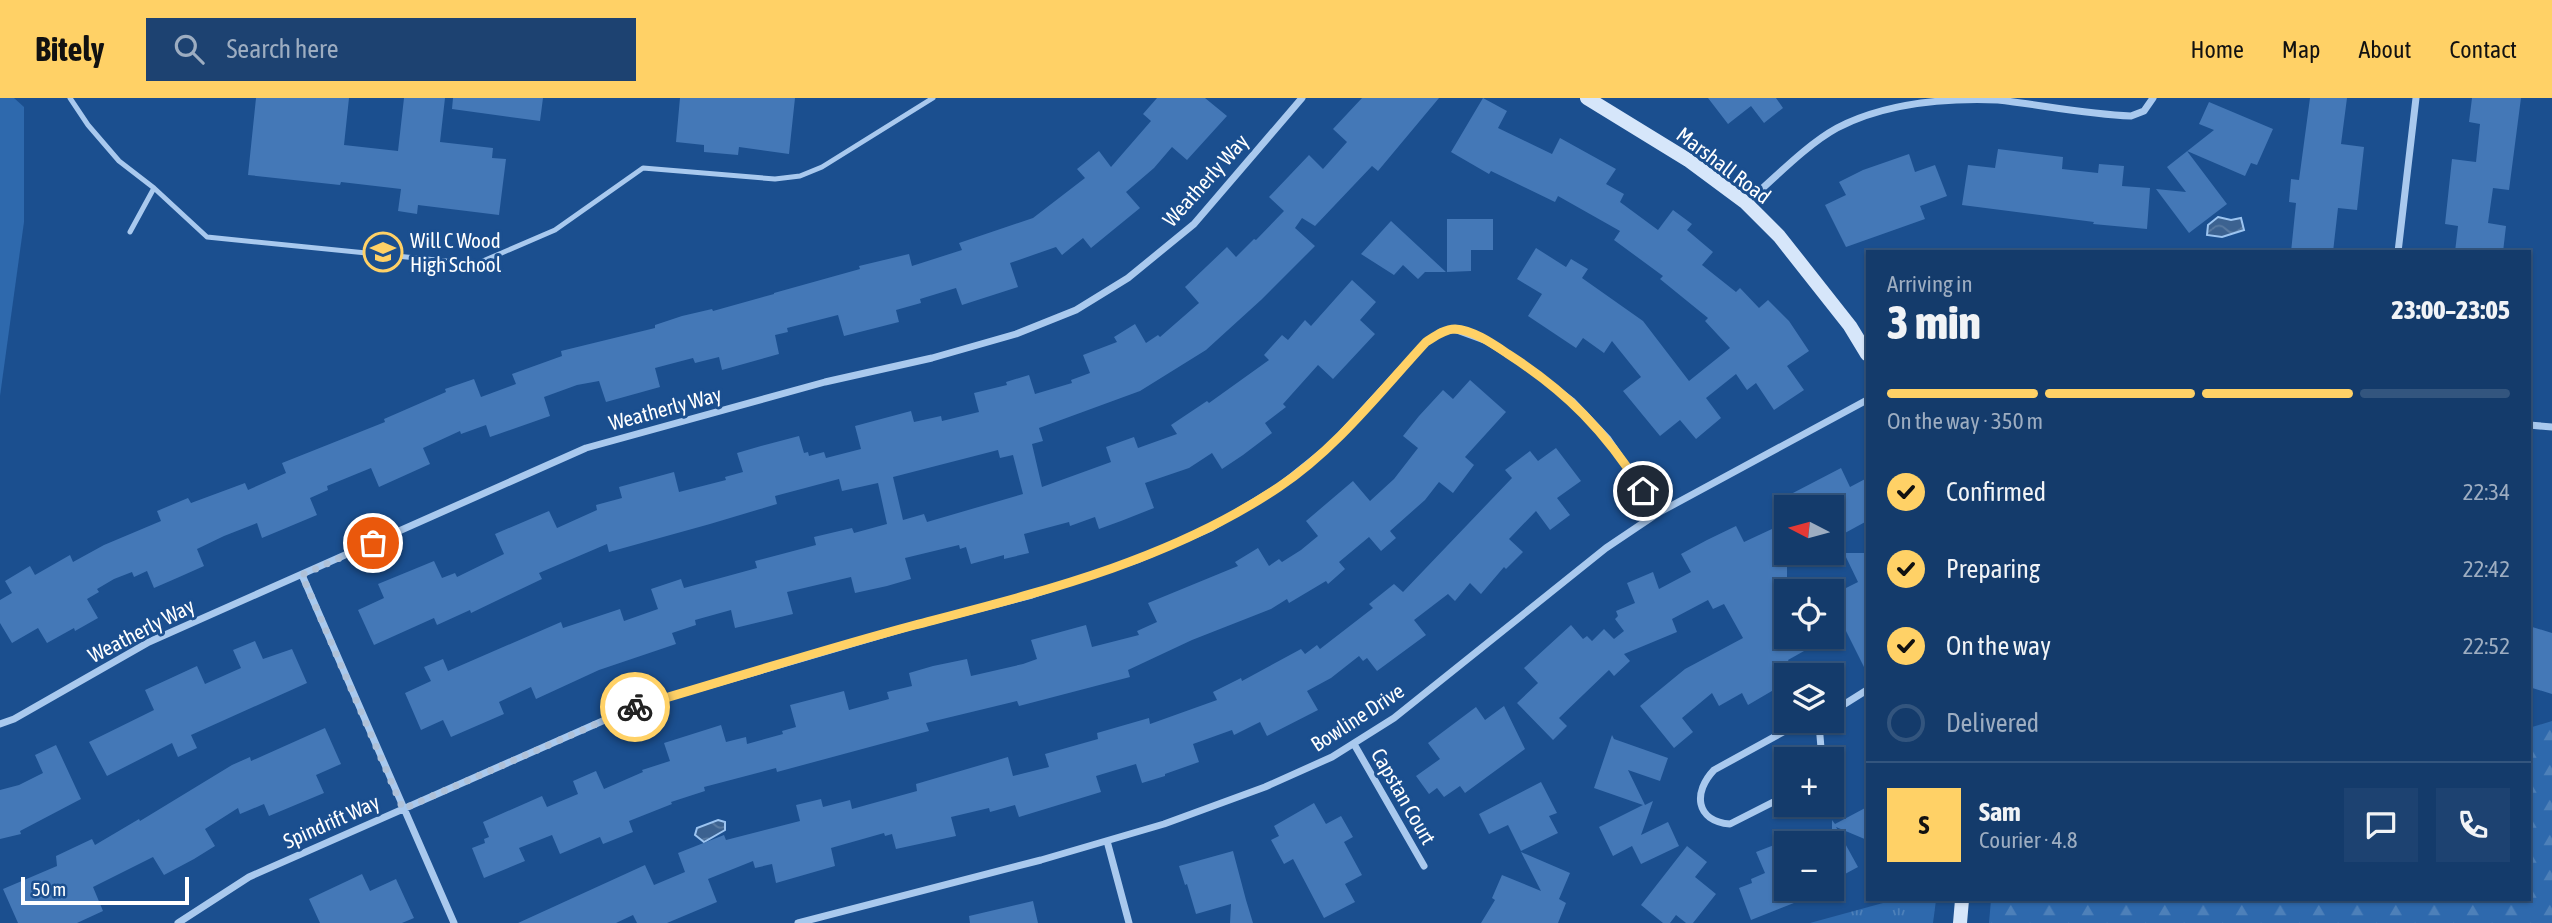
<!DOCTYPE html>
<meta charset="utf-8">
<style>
:root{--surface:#143b6b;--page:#1d4271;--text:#f1f3f6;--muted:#9dadc1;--line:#33557e;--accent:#ffd166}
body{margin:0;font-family:"Asap Condensed",sans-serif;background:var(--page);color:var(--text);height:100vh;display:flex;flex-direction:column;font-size:26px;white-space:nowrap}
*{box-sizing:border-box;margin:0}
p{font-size:23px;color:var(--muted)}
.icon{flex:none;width:38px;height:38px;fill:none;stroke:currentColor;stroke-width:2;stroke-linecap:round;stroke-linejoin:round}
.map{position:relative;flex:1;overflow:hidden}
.drawer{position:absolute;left:1866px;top:152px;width:665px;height:651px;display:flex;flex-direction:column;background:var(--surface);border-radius:0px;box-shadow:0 2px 5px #0004,0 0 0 2px var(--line)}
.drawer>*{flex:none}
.needle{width:46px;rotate:276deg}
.buttons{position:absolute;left:1774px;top:397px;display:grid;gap:14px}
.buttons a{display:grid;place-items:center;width:70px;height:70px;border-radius:0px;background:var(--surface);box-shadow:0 2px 5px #0004,0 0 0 2px var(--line);font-size:35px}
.scale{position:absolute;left:21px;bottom:18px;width:168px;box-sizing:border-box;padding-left:7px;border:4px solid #fff;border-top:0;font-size:19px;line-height:24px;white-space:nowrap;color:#fff;-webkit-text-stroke:5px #1b4f8f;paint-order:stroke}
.pin{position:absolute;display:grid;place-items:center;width:60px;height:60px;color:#fff;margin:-30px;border:4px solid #fff;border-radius:50%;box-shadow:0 2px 7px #0007}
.courier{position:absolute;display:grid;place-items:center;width:70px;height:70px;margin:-35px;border:5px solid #ffd166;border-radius:50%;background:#fff;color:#222;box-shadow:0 2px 9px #0007}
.overview em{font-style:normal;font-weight:800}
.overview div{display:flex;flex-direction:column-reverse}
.overview{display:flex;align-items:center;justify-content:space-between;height:119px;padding:0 21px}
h1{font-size:46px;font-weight:800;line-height:52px}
.bar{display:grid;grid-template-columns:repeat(4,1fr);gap:10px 7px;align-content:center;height:84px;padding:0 21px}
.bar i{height:9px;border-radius:5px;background:var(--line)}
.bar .active{background:var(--accent)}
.bar p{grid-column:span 4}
.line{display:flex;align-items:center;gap:18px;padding:0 21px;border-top:2px solid var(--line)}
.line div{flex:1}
.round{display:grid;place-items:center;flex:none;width:74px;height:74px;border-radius:0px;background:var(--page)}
ol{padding:0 21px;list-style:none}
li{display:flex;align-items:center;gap:21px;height:77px}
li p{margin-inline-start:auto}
li .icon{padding:7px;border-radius:50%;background:var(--accent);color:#111;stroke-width:4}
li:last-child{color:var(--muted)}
li i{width:38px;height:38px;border:4px solid var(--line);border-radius:50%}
header{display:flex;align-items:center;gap:42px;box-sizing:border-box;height:98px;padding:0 35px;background:var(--accent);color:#111}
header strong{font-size:33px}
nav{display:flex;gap:38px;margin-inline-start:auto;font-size:24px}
.search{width:490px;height:63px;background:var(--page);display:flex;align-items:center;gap:18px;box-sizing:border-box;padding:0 24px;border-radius:0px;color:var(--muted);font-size:26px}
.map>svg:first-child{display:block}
.grass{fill:#2e69ad}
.forest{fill:url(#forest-firs)}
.park{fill:url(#park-tufts)}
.water{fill:url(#water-waves);stroke:#9cc4f0;stroke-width:2}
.building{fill:#4478b7;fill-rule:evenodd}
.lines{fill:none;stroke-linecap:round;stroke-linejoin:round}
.lane{stroke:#a9c9ee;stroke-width:5}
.street{stroke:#a9c9ee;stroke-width:7}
.secondary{stroke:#d6e6fa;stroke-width:14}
.done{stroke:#afc1d8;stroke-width:7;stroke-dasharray:0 12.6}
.route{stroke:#ffd166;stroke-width:9}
.labels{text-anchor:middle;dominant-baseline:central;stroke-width:6;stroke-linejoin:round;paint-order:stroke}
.street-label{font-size:21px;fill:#fff;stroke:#1b4f8f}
.poi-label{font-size:21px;fill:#fff;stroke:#1b4f8f;text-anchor:start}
</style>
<header>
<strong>Bitely</strong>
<div class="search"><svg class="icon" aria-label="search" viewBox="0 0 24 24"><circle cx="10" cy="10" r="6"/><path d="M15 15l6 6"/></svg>Search here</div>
<nav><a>Home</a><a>Map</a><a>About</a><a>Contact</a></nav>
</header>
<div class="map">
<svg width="2552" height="825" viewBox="0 0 2552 825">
<defs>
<pattern id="forest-firs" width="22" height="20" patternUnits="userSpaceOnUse" patternTransform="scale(1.75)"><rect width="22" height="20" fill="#2e69ad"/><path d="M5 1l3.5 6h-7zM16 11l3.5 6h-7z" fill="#4d80b9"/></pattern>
<pattern id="park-tufts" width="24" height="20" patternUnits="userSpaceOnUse" patternTransform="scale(1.75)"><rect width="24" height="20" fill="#2e69ad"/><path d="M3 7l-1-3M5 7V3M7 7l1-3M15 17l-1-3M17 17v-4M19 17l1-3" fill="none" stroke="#4d80b9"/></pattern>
<pattern id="water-waves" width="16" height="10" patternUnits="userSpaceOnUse" patternTransform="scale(1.75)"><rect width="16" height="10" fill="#3c6290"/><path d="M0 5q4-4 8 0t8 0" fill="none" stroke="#597aa1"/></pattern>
</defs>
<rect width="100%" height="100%" fill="#1b4f8f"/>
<path class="grass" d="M0,0H14L24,9V124L0,298Z"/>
<path class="forest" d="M2552,623V825H1989L1991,802H2529V630Z"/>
<path class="park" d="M1894,802H1936L1933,825H1810Z"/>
<path class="water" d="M2218,119L2231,122L2241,120L2244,132L2222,139L2207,137L2208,127Z
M718,722L725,724V732L704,744L695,737L697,730Z"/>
<path class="building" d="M256,0H349L344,47L398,53L404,0H445L440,44L493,50L492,60L506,61L499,117L418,107L417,116L398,113L401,91L341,84L340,87L248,77Z
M453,0H543L540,23L452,11Z
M680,0H795L789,56L739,49L738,57L704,54V47L676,44Z
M1157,0H1205L1227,18L1187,62L1172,49L1154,70L1126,94L1140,110L1091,150L1083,140L1062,157L1056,149L1010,165L1018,189L962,207L956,190L920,201L921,205L896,212L899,224L844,238L838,217L787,230L788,234L775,237L779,256L722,272L719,259L695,265L693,260L655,270L660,289L606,304L599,283L577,287L544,299L550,318L490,339L486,327L461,336L460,333L423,350L430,366L379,389L371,370L327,388L328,392L310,400L317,417L262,440L257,425L224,438L197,451L204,468L177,480L154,490L147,473L134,479L132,474L114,481L97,491L99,494L87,501L98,520L75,533L74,530L47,545L38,530L12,545L0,525V502L12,495L5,483L30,468L35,477L70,457L73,464L104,447L161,423L157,413L188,400L191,405L245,385L248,392L286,375L282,365L385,324L384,321L446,294L445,291L474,281L481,299L516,286L512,276L562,258L561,253L655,230V227L682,218L712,211L713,213L774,196V195L860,171L859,168L909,156L912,168L962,152L959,145L1033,120L1085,80L1077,71L1099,53L1111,69L1151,23L1143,16Z
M1362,0H1439L1378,73L1372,68L1315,128L1302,120L1295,130L1315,148L1261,202L1206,252L1140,293L1039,330L1043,343L1032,346L1042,389L1111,364L1106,349L1134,339L1138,350L1177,336L1171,327L1207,303L1209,305L1269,262L1264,257L1282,237L1288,242L1305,222L1311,228L1352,182L1376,204L1360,222L1375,236L1333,281L1318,267L1283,306L1286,309L1265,325L1272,335L1243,357L1222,371L1212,355L1189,370L1145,385L1154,410L1121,423L1099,431L1095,419L1070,428L1069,424L1024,436L1029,455L1004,461V457L971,466L966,449L960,451L959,447L905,460L911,481L887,488L855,495L851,479L787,494L793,516L735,530L731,512L695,522L696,527L672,535L676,546L599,572L536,601L531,589L499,604L504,616L451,639L443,622L421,632L405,595L431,583L424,569L443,561L448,573L561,524L563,530L620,511L624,523L658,511L651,491L681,481L684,490L757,470L755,463L816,447L814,439L852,430L854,435L887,426L878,385L842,393L839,381L775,398L777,406L710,426L609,454L607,446L539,475L542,481L471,515L470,512L437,527L434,520L374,547L358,512L384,500L378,486L434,463L442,480L455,475L457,479L504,456L495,436L549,413L557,430L597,412L596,407L622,400L619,389L674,374L679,394L726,382L725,379L743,374L737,355L761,348L799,338L804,355L808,354L809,358L824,354L826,360L861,351L855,328L911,313L914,324L941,318L942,323L979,314L974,295L1007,287L1006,284L1029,277L1035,296L1072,285L1071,282L1090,275L1083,257L1117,244L1114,239L1135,226L1146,245L1158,237L1160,239L1199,205L1185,189L1227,149L1236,159L1254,141L1256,142L1284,113L1269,99L1309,57L1323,71L1347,44L1333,31ZM998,352L1000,360L1013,357L1023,396L927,424L924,416L903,422L893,379Z
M1483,0L1507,13L1498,30L1552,56L1560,40L1616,71L1606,86L1624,96L1620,104L1658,132L1673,112L1692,126L1687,132L1713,154L1702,167L1736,194L1740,190L1759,210L1768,202L1789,223L1809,253L1787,268L1804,292L1774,312L1756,285L1747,292L1736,276L1706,300L1721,320L1696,341L1680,322L1660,338L1623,293L1641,279L1612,243L1604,255L1583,240L1576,250L1528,218L1542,196L1517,181L1536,150L1566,169L1571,161L1588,171L1582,180L1643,223L1689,283L1730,250L1705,223L1708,220L1660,181L1663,178L1614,142L1620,133L1558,98L1555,104L1491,73L1489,76L1451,54Z
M1708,0H1776L1783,10L1764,25L1751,8L1728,26Z
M2310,0H2347L2341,46L2364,49L2357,112L2338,110L2333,154H2291L2296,105L2289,104L2291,81L2299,82Z
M2472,0H2521L2509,92L2493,90L2488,125L2506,128L2503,154H2455L2458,128L2445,126L2452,61L2476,64L2480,26L2469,24Z
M2209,4L2273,31L2257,67L2251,65L2245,78L2187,53L2227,106L2189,135L2156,91L2186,94L2167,69L2214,32L2199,26Z
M1998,51L2063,59L2062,71L2098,75L2099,66L2124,68L2122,88L2150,90L2147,131L2093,126L2094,124L1962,107L1968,67L1995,70Z
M1909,56L1915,74L1935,67L1947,98L1920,108L1925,121L1846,149L1825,107L1846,97L1839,84L1863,72Z
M1447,121H1493V152H1471V173L1447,174Z
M1391,123L1446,174H1425L1418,181L1403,167L1394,177L1361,156Z
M1470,282L1506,314L1465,359L1474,367L1453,395L1439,384L1425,402L1390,433L1396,440L1381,453L1369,439L1339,464L1345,471L1328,486L1326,483L1289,505L1287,501L1271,511L1192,542L1128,572L1130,579L1019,608L1017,603L926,625L929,633L777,674L776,670L704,689L705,693L671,704L672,706L629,723L633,734L603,746L600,739L560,756L552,737L519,750L525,763L484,780L472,750L485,745L484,741L489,739L483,724L542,698L547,709L578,696L573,683L596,673L604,691L643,674L642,672L670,663L664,645L721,627L726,644L746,639L747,646L783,636L782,633L796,629L790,607L844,593L849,612L889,601L887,594L912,588L909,575L933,568L967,561L971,578L1023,566L1037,561L1031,542L1086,527L1092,549L1139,537L1137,533L1157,524L1148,505L1238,468L1235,464L1258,450L1269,468L1279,461L1282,464L1301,452L1318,438L1306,423L1353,383L1370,403L1394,381L1418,350L1403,338L1419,318L1443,292L1453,301Z
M1556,350L1581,383L1557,400L1570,417L1550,432L1536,413L1509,441L1523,454L1506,471L1504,469L1481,496L1470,485L1455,503L1448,496L1414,522L1426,537L1377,573L1367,560L1363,563L1359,558L1331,580L1307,593L1318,612L1267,638L1260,624L1234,637L1232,632L1193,646L1199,664L1165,676V678L1142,685L1136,666L1096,678L1101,694L1019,719L1015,707L990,714L989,710L951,719L956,738L896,751L892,736L885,738L884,735L831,750L835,768L776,785L772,766L755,770L753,763L708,781L717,804L667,825H637L633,817L616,825H518L645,767L654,787L685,774L678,755L724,737L726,742L800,723L796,707L821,701L823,709L850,702L852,711L917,693L916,686L1008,659L1013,678L1049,669L1045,656L1098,641L1097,635L1149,620L1150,626L1217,602L1213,594L1241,580L1242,583L1301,551L1305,556L1317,547L1320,551L1373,510L1369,506L1394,486L1403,494L1512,380L1505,372L1530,353L1538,363Z
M1841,370L1850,389L1867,380V423L1832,442V410H1797L1791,396Z
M1787,424V539H1829L1788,562L1796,578H1787V584L1748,607L1742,595L1719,608L1712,595L1682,620L1693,634L1674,650L1640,608L1685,571L1743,540L1724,506L1713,511L1708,502L1672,521L1677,534L1624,556L1630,563L1614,578L1609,572L1559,620L1567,628L1553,642L1517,605L1538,585L1524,570L1571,527L1583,541L1587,538L1592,543L1604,531L1614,541L1624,533L1615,521L1618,518L1616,513L1635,505L1627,485L1653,474L1659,491L1691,474L1681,456L1707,442L1736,428L1744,444Z
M1844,455H1867V575L1845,531L1832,538V497L1858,484Z
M2529,528L2552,535V596L2529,589Z
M255,543L263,561L292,551L307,585L191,637L197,650L178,659L172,645L107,678L89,644L154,612L145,592L197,568L205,586L241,570L233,552Z
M1504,608L1525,651L1465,695L1460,688L1444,699L1437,690L1429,696L1416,678L1440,661L1428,645L1476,609L1485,622Z
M325,630L341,666L316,677L324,695L269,718L264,706L240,716L238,710L205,731L215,748L194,761L164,777L153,759L93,789L103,813L77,825H18L3,791L57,768L56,758L92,741L95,747L139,721L140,723L232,667L250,659L251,663Z
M1612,637L1614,641L1668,660L1660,683L1628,672L1645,707L1653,703L1641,737L1668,724L1679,748L1641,766L1632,748L1613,758L1599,729L1643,707L1594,690Z
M56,647L81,701L20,733L21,736L0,741V692L19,687L43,675L35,657Z
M1541,684L1557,715L1549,718L1558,735L1521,753L1508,727L1489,736L1479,716Z
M1314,705L1326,726L1341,718L1353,739L1344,744L1362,777L1345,786L1355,804L1324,820L1293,761L1284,766L1271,742L1279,738L1274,728Z
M1867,709V742L1836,729L1858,769L1832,783V722L1835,726Z
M1787,742V791L1827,792L1751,822L1739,790L1752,785L1751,781L1765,775L1756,754Z
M1687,748L1707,764L1695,779L1716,796L1693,825H1686L1676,817L1670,825H1663L1641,807Z
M1233,753L1246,802L1253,825H1230L1231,806L1196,816L1187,786L1185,787L1179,768Z
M1521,754L1570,775L1559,801L1566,805L1558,825H1481L1495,802L1492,800L1502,777L1541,793Z
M362,776L370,793L396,781L414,820L402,825H320L309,801Z
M1033,803L1038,825H970L969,818Z"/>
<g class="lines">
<path class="lane" d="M70,0L88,27L119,63L154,90L207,139L476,166L555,132L643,70L775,81L800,78L822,69L933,0
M130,134L154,90"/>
<path class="street" d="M1746,105C1774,81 1806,47 1837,30C1885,5 1945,0 1998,2C2042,7 2086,16 2131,18L2144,13L2153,0
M2398,154L2416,0
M2529,327L2552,329
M302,477L454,825
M1832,614L1867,592
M0,626L14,621L149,544L586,350L825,284L932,260L1016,236L1076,212L1128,180L1194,126L1302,0
M1354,646L1424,768
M1787,697L1730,726C1695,723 1693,694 1714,672L1796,627L1819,626L1822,662
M1107,743L1129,825
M178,825L249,779L632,610L913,528L1032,497L1137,462L1211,430L1280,388L1330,348L1426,244L1441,234L1454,231L1487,243L1529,270L1572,303L1608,341L1658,415
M798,825L1041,762L1164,726L1265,689L1332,659L1394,620L1606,450L1658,415L1867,302"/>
<path class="secondary" d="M1587,0L1688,62L1746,105L1779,138L1850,228L1867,256
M1960,825L1962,802"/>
</g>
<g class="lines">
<path class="done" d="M373,445L302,477L403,711L635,609"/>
<path class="route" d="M635,609C728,582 821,552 915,527C1041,494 1169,463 1279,389C1336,351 1380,294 1426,244C1434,239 1444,231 1455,231C1473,232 1493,246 1508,256C1567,294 1605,333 1643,393"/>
</g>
<defs>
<symbol id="school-ring" viewBox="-11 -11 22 22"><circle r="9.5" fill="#1b4f8f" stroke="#ffd166" stroke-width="1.5"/><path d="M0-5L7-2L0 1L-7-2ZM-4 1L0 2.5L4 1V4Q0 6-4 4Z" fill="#ffd166"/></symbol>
</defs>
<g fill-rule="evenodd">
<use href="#school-ring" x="361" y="132" width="44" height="44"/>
</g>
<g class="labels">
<g class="street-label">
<text transform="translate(1724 67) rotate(37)">Marshall Road</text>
<text transform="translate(1205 82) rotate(-48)">Weatherly Way</text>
<text transform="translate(665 310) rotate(-15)">Weatherly Way</text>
<text transform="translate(141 532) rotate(-27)">Weatherly Way</text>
<text transform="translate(1357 619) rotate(-33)">Bowline Drive</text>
<text transform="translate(1404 698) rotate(60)">Capstan Court</text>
<text transform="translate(331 723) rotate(-24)">Spindrift Way</text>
</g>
<g class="poi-label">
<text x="410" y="142">Will C Wood<tspan x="410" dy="24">High School</tspan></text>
</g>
</g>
</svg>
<div class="buttons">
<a><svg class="needle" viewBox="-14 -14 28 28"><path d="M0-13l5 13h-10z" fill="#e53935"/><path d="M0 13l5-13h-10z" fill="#9dadc1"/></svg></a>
<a><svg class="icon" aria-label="locate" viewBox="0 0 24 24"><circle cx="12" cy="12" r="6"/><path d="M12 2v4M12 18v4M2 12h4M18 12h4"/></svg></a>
<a><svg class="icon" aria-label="layers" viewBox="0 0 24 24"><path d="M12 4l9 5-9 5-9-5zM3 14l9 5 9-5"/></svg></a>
<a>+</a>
<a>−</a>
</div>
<div class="scale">50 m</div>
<div class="pin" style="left:373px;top:445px;background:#ea580c"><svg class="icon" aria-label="bag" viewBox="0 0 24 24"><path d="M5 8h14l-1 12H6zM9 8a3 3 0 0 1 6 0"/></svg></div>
<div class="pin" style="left:1643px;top:393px;background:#1f2937"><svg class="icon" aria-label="home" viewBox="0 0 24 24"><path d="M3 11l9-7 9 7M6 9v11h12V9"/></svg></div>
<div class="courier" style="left:635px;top:609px"><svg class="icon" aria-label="bike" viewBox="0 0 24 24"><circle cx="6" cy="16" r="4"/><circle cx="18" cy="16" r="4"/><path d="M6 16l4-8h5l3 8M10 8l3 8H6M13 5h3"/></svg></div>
<section class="drawer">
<div class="overview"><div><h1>3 min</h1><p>Arriving in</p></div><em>23:00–23:05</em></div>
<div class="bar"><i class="active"></i><i class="active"></i><i class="active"></i><i></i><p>On the way · 350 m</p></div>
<ol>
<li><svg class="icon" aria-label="check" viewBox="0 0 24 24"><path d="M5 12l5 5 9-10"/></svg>Confirmed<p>22:34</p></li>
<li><svg class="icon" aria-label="check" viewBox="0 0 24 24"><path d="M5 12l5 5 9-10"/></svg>Preparing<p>22:42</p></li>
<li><svg class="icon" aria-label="check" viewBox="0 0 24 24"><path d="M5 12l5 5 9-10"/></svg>On the way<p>22:52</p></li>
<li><i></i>Delivered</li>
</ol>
<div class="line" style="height:126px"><b class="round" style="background:var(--accent);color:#111">S</b><div><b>Sam</b><p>Courier · 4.8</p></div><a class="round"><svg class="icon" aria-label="chat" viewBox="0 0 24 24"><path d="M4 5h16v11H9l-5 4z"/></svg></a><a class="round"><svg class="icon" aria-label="phone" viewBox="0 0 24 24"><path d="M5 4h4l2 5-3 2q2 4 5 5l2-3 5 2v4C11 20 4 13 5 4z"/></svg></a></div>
</section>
</div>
